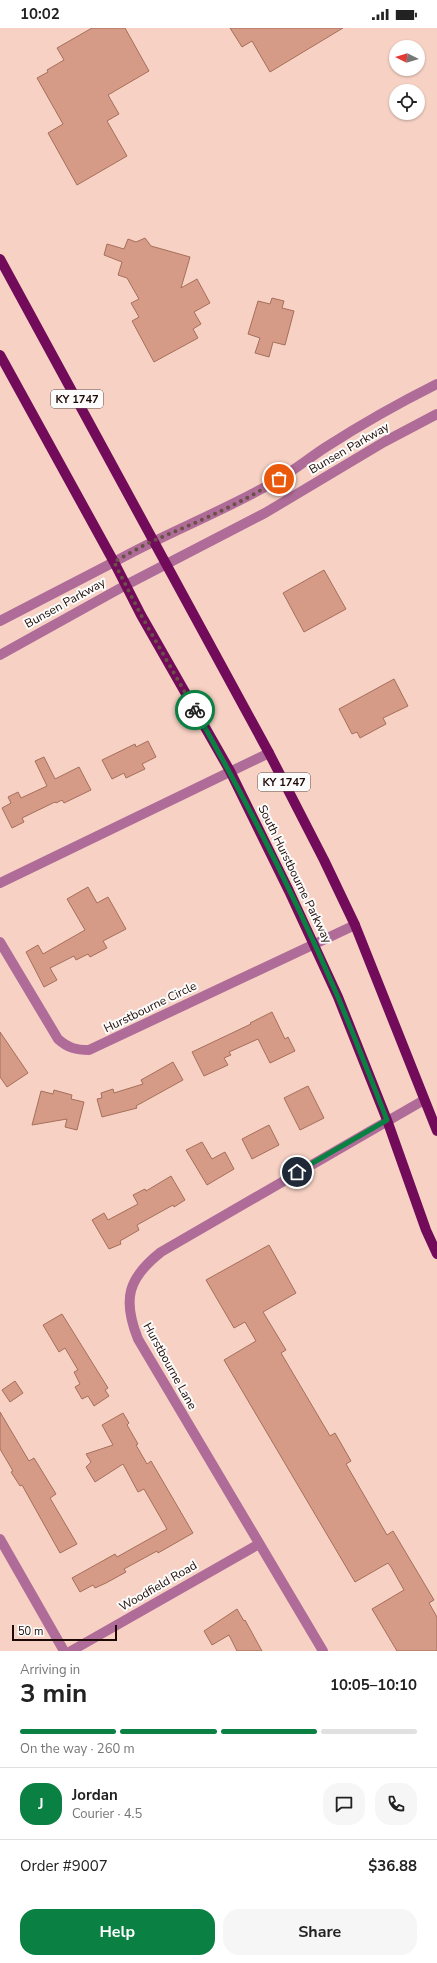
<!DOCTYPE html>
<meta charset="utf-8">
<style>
:root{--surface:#fff;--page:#f6f6f6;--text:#222;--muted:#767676;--line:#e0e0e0;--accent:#0b8043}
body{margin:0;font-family:"Nunito Sans",sans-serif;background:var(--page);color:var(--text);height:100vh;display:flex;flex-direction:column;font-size:15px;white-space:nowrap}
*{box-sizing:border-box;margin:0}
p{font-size:13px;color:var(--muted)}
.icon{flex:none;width:22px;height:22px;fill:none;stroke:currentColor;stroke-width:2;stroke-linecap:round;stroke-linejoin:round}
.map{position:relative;height:1623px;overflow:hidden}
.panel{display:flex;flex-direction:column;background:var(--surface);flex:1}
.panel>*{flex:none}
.needle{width:26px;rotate:275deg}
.fabs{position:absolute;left:389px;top:12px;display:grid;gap:8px}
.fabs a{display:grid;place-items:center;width:36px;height:36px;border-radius:50%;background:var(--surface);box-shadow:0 1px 3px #0004;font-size:20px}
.scale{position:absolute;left:12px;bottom:10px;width:105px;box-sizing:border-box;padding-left:4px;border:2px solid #1e0a04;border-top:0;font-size:11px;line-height:14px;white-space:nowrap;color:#1e0a04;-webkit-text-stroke:3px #fcfcfc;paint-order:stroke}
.pin{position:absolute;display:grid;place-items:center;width:34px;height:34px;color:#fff;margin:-17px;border:2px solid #fff;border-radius:50%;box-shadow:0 1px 4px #0007}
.courier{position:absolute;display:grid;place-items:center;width:40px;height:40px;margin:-20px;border:3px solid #0b8043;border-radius:50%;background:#fff;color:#222;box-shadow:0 1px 5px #0007}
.summary em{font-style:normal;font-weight:700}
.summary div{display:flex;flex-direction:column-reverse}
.summary{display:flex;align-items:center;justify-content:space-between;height:68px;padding:0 20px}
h1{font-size:26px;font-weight:700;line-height:30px}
.bar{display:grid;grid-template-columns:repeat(4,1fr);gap:6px 4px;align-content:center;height:48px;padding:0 20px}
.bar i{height:5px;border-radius:3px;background:var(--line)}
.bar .selected{background:var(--accent)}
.bar p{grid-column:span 4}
.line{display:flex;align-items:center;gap:10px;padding:0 20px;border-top:1px solid var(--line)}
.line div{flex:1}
.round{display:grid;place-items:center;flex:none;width:42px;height:42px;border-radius:16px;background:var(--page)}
.cta{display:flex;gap:8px;margin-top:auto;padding:8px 20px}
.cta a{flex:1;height:46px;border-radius:16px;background:var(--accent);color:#fff;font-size:16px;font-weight:700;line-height:46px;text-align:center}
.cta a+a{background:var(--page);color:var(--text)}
.status{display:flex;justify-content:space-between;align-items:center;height:28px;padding:0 20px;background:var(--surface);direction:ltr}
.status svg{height:11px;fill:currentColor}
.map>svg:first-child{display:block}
.building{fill:#d59b86;stroke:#a56f5b}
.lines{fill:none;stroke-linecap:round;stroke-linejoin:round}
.minor{stroke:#af6c98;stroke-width:10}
.tertiary{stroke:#af6c98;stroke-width:10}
.primary{stroke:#720b59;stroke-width:10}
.done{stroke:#6a5047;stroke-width:4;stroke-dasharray:0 7.2}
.route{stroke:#0b8043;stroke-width:5}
.labels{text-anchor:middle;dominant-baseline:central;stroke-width:4;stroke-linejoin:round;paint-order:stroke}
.shield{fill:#fcfcfc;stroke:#61534e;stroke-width:1}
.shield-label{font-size:11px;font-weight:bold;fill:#1e0a04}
.street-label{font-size:12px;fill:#1e0a04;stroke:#fcfcfc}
</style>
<div class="status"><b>10:02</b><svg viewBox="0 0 49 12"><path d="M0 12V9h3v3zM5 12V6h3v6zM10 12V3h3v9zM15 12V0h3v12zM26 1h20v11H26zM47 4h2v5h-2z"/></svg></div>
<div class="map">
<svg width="437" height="1623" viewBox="0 0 437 1623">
<rect width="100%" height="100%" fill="#f7d2c4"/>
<path class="building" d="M92,0H125L149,43L108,67L119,86L107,93L127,128L77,157L48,105L63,96L37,50L48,44L47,42L64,32L57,20Z
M230,0H343L270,44L252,13L242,19Z
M145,210L151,218L190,229L181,260L197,251L210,275L194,284L201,296L193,301L198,310L154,334L132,293L139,289L131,275L139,271L127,250L118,247L122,234L104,227L107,216L124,221L128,211L136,214Z
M272,270L284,273L282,280L294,283L285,317L273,314L269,329L255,325L260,310L248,306L258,273L270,276Z
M324,542L346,581L304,604L283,565Z
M394,651L408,678L383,690L386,696L360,710L357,704L352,706L339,681Z
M148,713L156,729L142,736L145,741L126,750L124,745L112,751L102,732L135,716L136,719Z
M44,729L55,751L79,739L91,762L64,775L62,772L56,775L55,774L22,790L24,794L12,800L2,780L11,775L8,769L18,764L21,770L47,758L35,733Z
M88,859L97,875L108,869L126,901L103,913L107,920L90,929L88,926L76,932L74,928L50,940L57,952L44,959L26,924L38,917L43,926L85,902L67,871Z
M272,984L285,1011L288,1009L295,1023L270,1035L258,1011L229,1024L231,1027L224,1030L228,1037L204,1048L192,1024L251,996L250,995Z
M0,1004L28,1045L7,1059L0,1049Z
M173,1034L183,1052L136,1078L137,1080L102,1089L97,1071L102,1070L101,1065L113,1061L114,1065L143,1056L141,1052Z
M308,1058L324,1090L300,1102L284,1070Z
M54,1062L72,1067L71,1071L84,1074L77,1102L65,1099L67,1091L32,1097L41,1063L53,1066Z
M269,1097L279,1117L252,1131L242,1111Z
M202,1114L212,1131L225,1124L234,1141L207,1157L186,1122Z
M171,1148L185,1172L174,1179L173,1177L137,1197L139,1202L120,1213L121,1216L109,1221L92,1192L104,1185L108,1192L138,1176L133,1167L145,1161L146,1163Z
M269,1217L296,1265L263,1284L286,1322L281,1325L330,1408L335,1405L351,1433L346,1436L387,1507L393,1503L434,1572L429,1575L437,1589V1623H397L372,1581L404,1562L391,1539L388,1535L355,1554L224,1332L256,1313L245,1294L234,1300L206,1252Z
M62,1286L108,1360L105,1362L109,1368L94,1378L88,1368L82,1371L75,1359L80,1356L74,1344L78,1342L65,1320L59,1324L43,1297Z
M15,1353L23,1365L10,1374L2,1362Z
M0,1384L29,1433L34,1430L56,1466L50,1470L77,1516L60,1525L22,1457L20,1458L11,1444L13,1443L0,1421Z
M123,1385L129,1395L127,1397L138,1416L136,1417L147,1436L151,1433L193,1505L158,1525L157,1523L124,1541L126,1544L106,1555L95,1560L93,1557L80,1564L72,1550L115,1526L117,1529L167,1501L144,1461L138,1464L123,1436L95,1454L86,1439L91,1434L86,1426L113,1417L102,1397Z
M237,1581L244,1593L245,1592L262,1623H237L229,1607L212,1617L204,1603Z"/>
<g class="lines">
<path class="minor" d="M0,593L114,534
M0,627L126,557
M0,855L269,725
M0,914L58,1011C68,1020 76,1022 89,1022L355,897
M0,1511L64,1623
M71,1623L259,1516
M323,1623L138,1311C122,1271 128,1250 161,1224L424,1072"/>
<path class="tertiary" d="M114,534C166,505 222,484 274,454C292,444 309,430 326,419C362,396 399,375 437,356
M126,557L265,485L384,414L437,386"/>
<path class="primary" d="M0,231L269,725L324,832L355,897L437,1103
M0,327L114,534L141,587L230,743L289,863L338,969L387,1092L426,1202L437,1226"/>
</g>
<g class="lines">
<path class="done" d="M195,682L141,587L114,534C127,527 141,518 155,512C197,494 241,476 279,451"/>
<path class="route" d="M195,682C248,775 296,871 338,969C355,1010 371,1051 387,1092L297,1144"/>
</g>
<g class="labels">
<g class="shield">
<rect x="51" y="362" width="52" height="18" rx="3"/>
<rect x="258" y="745" width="52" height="18" rx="3"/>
</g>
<g class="shield-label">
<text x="77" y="371">KY 1747</text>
<text x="284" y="754">KY 1747</text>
</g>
<g class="street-label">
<text transform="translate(349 420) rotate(-30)">Bunsen Parkway</text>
<text transform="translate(65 575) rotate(-29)">Bunsen Parkway</text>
<text transform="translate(295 846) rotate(64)">South Hurstbourne Parkway</text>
<text transform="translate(150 979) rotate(-26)">Hurstbourne Circle</text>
<text transform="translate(170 1338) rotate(61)">Hurstbourne Lane</text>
<text transform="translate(158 1558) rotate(-30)">Woodfield Road</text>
</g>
</g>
</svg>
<div class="fabs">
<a><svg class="needle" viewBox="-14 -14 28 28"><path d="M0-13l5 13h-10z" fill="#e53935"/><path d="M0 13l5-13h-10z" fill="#767676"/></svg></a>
<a><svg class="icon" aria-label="locate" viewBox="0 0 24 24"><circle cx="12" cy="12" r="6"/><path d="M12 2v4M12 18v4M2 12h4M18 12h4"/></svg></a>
</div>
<div class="scale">50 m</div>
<div class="pin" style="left:279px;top:451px;background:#ea580c"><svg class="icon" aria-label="bag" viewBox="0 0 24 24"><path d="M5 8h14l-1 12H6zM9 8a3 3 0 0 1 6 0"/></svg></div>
<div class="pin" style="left:297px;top:1144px;background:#1f2937"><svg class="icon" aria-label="home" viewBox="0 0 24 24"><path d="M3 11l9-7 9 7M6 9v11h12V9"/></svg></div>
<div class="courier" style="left:195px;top:682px"><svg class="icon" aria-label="bike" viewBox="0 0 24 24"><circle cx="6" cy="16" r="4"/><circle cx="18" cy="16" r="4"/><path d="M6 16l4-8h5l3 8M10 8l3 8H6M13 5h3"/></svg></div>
</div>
<section class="panel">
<div class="summary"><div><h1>3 min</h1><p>Arriving in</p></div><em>10:05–10:10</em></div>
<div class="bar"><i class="selected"></i><i class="selected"></i><i class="selected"></i><i></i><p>On the way · 260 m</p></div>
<div class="line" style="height:72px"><b class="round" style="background:var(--accent);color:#fff">J</b><div><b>Jordan</b><p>Courier · 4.5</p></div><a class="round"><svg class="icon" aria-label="chat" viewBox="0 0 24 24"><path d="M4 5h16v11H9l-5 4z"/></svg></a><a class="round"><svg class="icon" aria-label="phone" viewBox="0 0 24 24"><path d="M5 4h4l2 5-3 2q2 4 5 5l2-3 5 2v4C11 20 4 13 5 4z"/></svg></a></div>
<div class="line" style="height:52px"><div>Order #9007</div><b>$36.88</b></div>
<div class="cta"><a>Help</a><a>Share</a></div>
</section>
